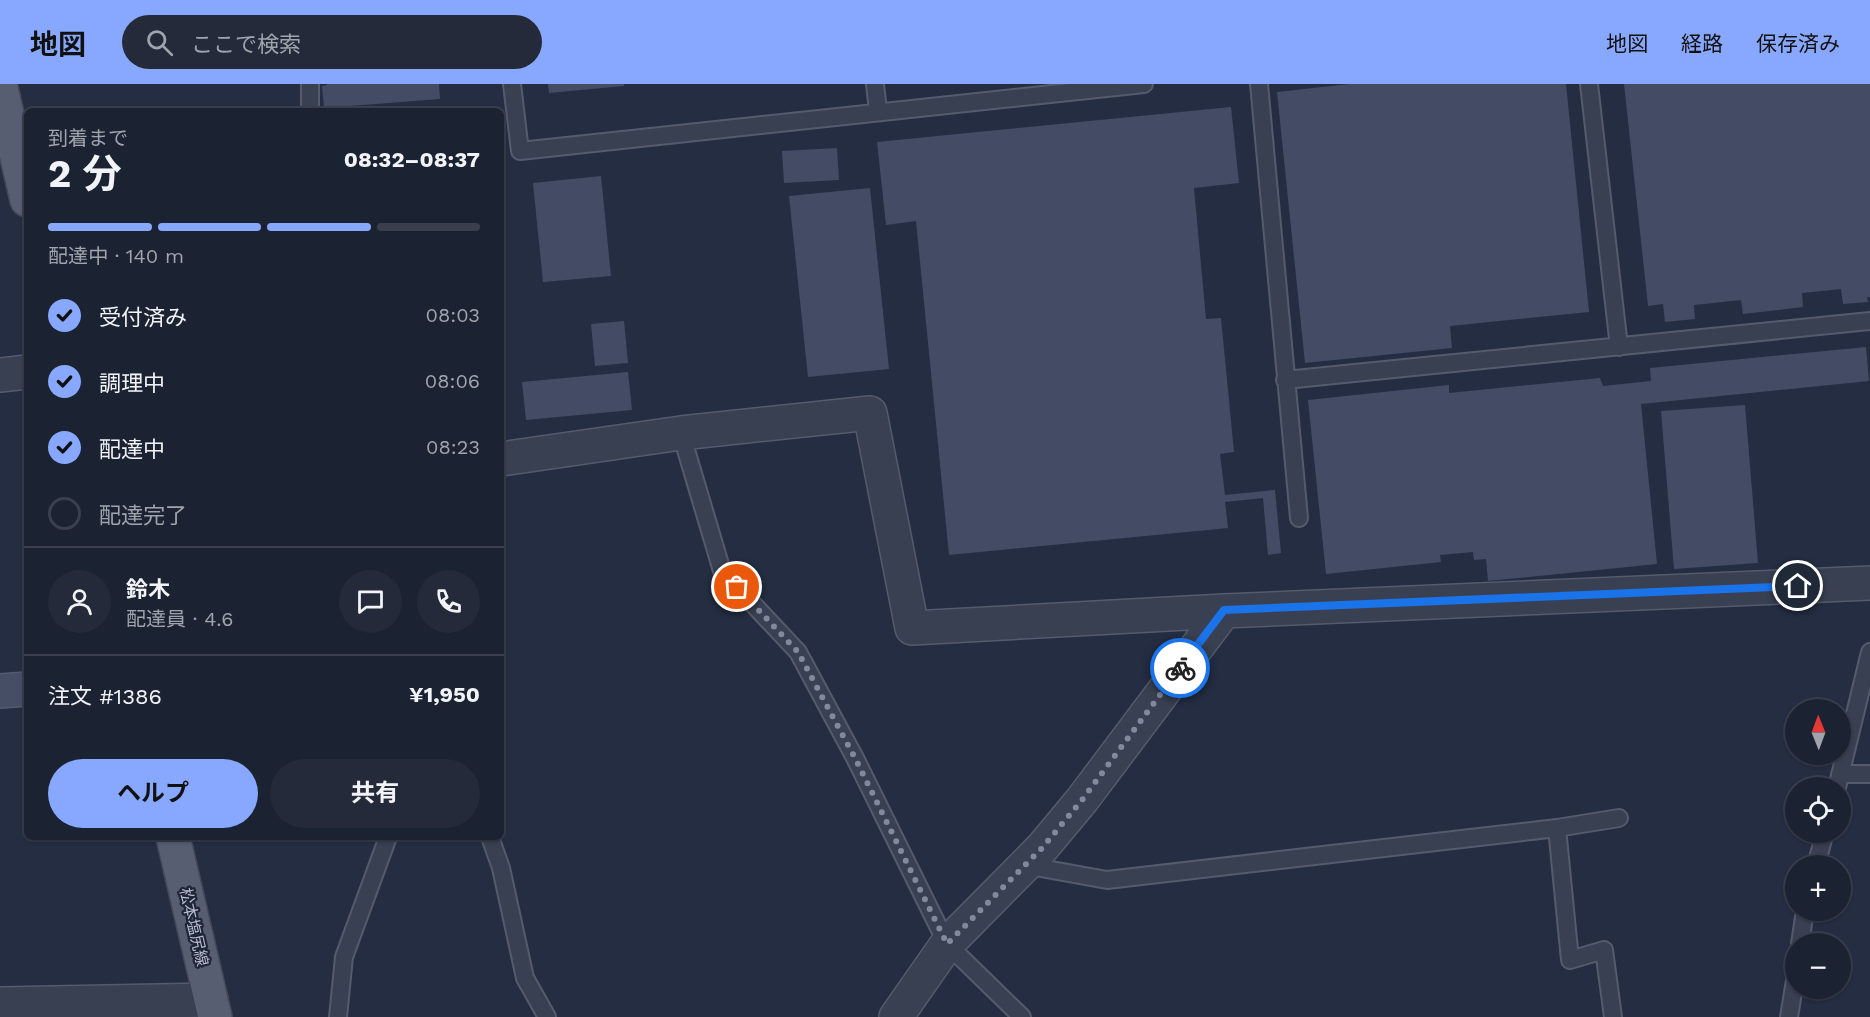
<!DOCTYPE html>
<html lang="ja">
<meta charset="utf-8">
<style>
:root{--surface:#1b2232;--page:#242a3a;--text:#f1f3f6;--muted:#a0a4ac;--line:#393f4d;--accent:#88a7fe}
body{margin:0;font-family:"Work Sans","Noto Sans JP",sans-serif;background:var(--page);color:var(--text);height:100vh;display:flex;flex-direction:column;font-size:22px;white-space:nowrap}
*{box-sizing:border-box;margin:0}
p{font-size:20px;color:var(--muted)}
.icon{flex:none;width:33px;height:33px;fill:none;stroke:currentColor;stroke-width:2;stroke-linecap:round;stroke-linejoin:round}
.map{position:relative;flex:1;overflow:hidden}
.sheet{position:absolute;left:24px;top:24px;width:480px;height:732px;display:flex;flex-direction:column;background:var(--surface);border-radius:9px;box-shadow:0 2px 4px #0004,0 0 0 2px var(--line)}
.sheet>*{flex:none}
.needle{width:39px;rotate:359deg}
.buttons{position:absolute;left:1785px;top:615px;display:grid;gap:12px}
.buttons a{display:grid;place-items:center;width:66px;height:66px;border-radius:50%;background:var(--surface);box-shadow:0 2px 4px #0004,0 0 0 2px var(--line);font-size:30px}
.pin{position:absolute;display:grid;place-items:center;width:51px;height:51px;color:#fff;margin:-26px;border:3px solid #fff;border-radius:50%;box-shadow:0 2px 6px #0007}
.courier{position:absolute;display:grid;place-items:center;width:60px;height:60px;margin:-30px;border:4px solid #1a73e8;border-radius:50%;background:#fff;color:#222;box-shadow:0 2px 8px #0007}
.head em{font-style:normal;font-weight:700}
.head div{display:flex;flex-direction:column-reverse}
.head{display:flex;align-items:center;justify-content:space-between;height:102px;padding:0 24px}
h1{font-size:39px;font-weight:700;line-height:45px}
.bar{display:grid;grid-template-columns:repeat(4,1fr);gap:9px 6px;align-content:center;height:72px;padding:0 24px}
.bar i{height:8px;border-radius:4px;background:var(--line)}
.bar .on{background:var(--accent)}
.bar p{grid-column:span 4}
.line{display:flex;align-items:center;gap:15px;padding:0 24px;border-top:2px solid var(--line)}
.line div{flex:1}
.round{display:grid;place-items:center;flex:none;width:63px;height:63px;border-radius:32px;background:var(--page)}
ol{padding:0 24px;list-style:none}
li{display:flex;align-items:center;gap:18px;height:66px}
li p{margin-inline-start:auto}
li .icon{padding:6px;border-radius:50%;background:var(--accent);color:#111;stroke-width:4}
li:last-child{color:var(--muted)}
li i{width:33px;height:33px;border:3px solid var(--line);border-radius:50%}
.action{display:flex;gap:12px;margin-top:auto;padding:12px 24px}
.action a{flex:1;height:69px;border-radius:36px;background:var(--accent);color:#111;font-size:24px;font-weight:700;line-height:69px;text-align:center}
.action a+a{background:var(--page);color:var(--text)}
header{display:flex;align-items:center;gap:36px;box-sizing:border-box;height:84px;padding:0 30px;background:var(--accent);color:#111}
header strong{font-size:28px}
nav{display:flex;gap:33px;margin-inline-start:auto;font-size:21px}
.search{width:420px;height:54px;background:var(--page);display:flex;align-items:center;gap:15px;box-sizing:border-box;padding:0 21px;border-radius:33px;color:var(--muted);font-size:22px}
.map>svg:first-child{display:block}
.building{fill:#434c64}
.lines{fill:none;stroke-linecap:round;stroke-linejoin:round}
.service-casing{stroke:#535b6c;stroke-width:20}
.minor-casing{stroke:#535b6c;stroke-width:36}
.secondary-casing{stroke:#535b6c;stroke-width:36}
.primary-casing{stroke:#42495b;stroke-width:36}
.service{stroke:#394052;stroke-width:16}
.minor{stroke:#394052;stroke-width:33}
.secondary{stroke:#464e65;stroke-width:33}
.primary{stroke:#575e72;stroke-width:33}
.done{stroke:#82899c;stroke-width:6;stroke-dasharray:0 10.8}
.route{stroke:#1a73e8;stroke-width:8}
.labels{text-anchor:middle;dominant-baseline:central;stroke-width:4.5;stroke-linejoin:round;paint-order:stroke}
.street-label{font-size:16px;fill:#b5bbcc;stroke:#1d2537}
</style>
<header>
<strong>地図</strong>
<div class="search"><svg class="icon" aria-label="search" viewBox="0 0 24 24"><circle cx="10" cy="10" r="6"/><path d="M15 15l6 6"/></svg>ここで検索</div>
<nav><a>地図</a><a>経路</a><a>保存済み</a></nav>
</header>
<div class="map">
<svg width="1870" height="933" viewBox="0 0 1870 933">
<rect width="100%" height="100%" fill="#242d42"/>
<path class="building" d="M327,0H439L440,15L324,24L322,2L327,1Z
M548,0H624V2L549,9Z
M1349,0H1566L1589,228L1450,242L1452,264L1305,279L1277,8Z
M1624,0H1870V213H1867L1868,218L1843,220L1841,205L1802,209L1803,223L1743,230L1741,216L1694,221L1695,235L1665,238L1663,220L1648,222Z
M1231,23L1239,99L1194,104L1206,235L1221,234L1234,368L1220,370L1225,411L1275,406L1281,469L1268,471L1263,414L1225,418L1228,444L949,471L916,137L886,141L877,58Z
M837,64L839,96L784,99L782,67Z
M601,92L611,192L543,198L533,99Z
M870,104L889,285L808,293L789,112Z
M624,237L628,279L595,282L591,240Z
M1866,263L1869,297L1641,320L1657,480L1488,497L1486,475L1474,476L1473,468L1440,471L1441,478L1326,490L1308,316L1449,301V309L1600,294L1603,302L1651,297L1650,284Z
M628,288L632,326L526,336L522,298Z
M1745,321L1758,479L1674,485L1661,327Z"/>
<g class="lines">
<defs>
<path id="service" d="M310,0V27
M512,0L520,67L1144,0
M875,0L878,27
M1259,0L1299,434
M1589,0L1619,263
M1285,296L1870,237
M681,349L722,487L798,568L855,674L947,860L1022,933
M1840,690H1870
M1837,704L1870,568
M1557,744L1570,876L1604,866L1613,933
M490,753L501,784L525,894L547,933
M1024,781L1107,796L1557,744L1619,734
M1816,782L1825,748
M1800,860L1805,826
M338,933L344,873L388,753
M1789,933L1796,890"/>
<path id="minor" d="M0,291L27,288
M501,375L681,349L870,329L912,544L1224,527L1870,499
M0,920L211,916
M896,933L947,860L1042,764L1082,716L1224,527"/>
<path id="secondary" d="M0,607L27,605"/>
<path id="primary" d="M0,0L27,116
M173,753L215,933"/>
</defs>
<use href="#service" class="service-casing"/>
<use href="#minor" class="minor-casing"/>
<use href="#secondary" class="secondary-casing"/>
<use href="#primary" class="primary-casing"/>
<use href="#service" class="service"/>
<use href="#minor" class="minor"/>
<use href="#secondary" class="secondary"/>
<use href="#primary" class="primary"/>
</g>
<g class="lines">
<path class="done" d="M737,503L798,568L855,674L947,860L1042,764L1082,716L1180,584"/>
<path class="route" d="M1180,584L1224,526L1798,502"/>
</g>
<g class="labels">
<g class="street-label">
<text transform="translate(194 843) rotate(77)">松本塩尻線</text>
</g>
</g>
</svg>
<div class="buttons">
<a><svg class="needle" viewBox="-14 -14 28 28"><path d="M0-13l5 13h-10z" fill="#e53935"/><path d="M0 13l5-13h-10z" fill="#a0a4ac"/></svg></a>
<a><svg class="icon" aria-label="locate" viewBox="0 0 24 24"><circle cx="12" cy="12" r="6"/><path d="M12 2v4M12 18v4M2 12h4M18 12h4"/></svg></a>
<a>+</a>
<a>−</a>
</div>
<div class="pin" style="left:737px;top:503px;background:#ea580c"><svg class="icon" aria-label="bag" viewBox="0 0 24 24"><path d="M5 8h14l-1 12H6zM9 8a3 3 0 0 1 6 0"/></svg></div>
<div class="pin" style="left:1798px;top:502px;background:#1f2937"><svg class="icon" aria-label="home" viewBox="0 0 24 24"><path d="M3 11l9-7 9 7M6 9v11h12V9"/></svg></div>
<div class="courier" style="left:1180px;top:584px"><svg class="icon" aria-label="bike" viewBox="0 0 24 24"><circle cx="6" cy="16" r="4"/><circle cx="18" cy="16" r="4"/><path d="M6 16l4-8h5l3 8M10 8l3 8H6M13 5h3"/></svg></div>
<section class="sheet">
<div class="head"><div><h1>2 分</h1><p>到着まで</p></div><em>08:32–08:37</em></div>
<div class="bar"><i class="on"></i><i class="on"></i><i class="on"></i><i></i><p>配達中 · 140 m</p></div>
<ol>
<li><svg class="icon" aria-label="check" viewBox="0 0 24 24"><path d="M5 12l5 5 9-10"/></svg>受付済み<p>08:03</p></li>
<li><svg class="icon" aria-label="check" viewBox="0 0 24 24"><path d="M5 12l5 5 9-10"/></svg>調理中<p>08:06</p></li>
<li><svg class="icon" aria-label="check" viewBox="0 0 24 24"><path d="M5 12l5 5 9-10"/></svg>配達中<p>08:23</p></li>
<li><i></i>配達完了</li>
</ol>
<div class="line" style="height:108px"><a class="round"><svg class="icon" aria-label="person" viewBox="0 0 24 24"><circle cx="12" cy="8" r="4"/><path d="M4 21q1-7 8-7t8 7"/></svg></a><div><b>鈴木</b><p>配達員 · 4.6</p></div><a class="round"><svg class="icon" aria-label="chat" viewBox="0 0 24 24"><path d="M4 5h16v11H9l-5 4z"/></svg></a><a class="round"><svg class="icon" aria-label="phone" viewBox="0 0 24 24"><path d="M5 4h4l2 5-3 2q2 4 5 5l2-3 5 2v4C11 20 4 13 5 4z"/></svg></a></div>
<div class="line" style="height:78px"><div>注文 #1386</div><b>¥1,950</b></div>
<div class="action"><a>ヘルプ</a><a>共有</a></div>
</section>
</div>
